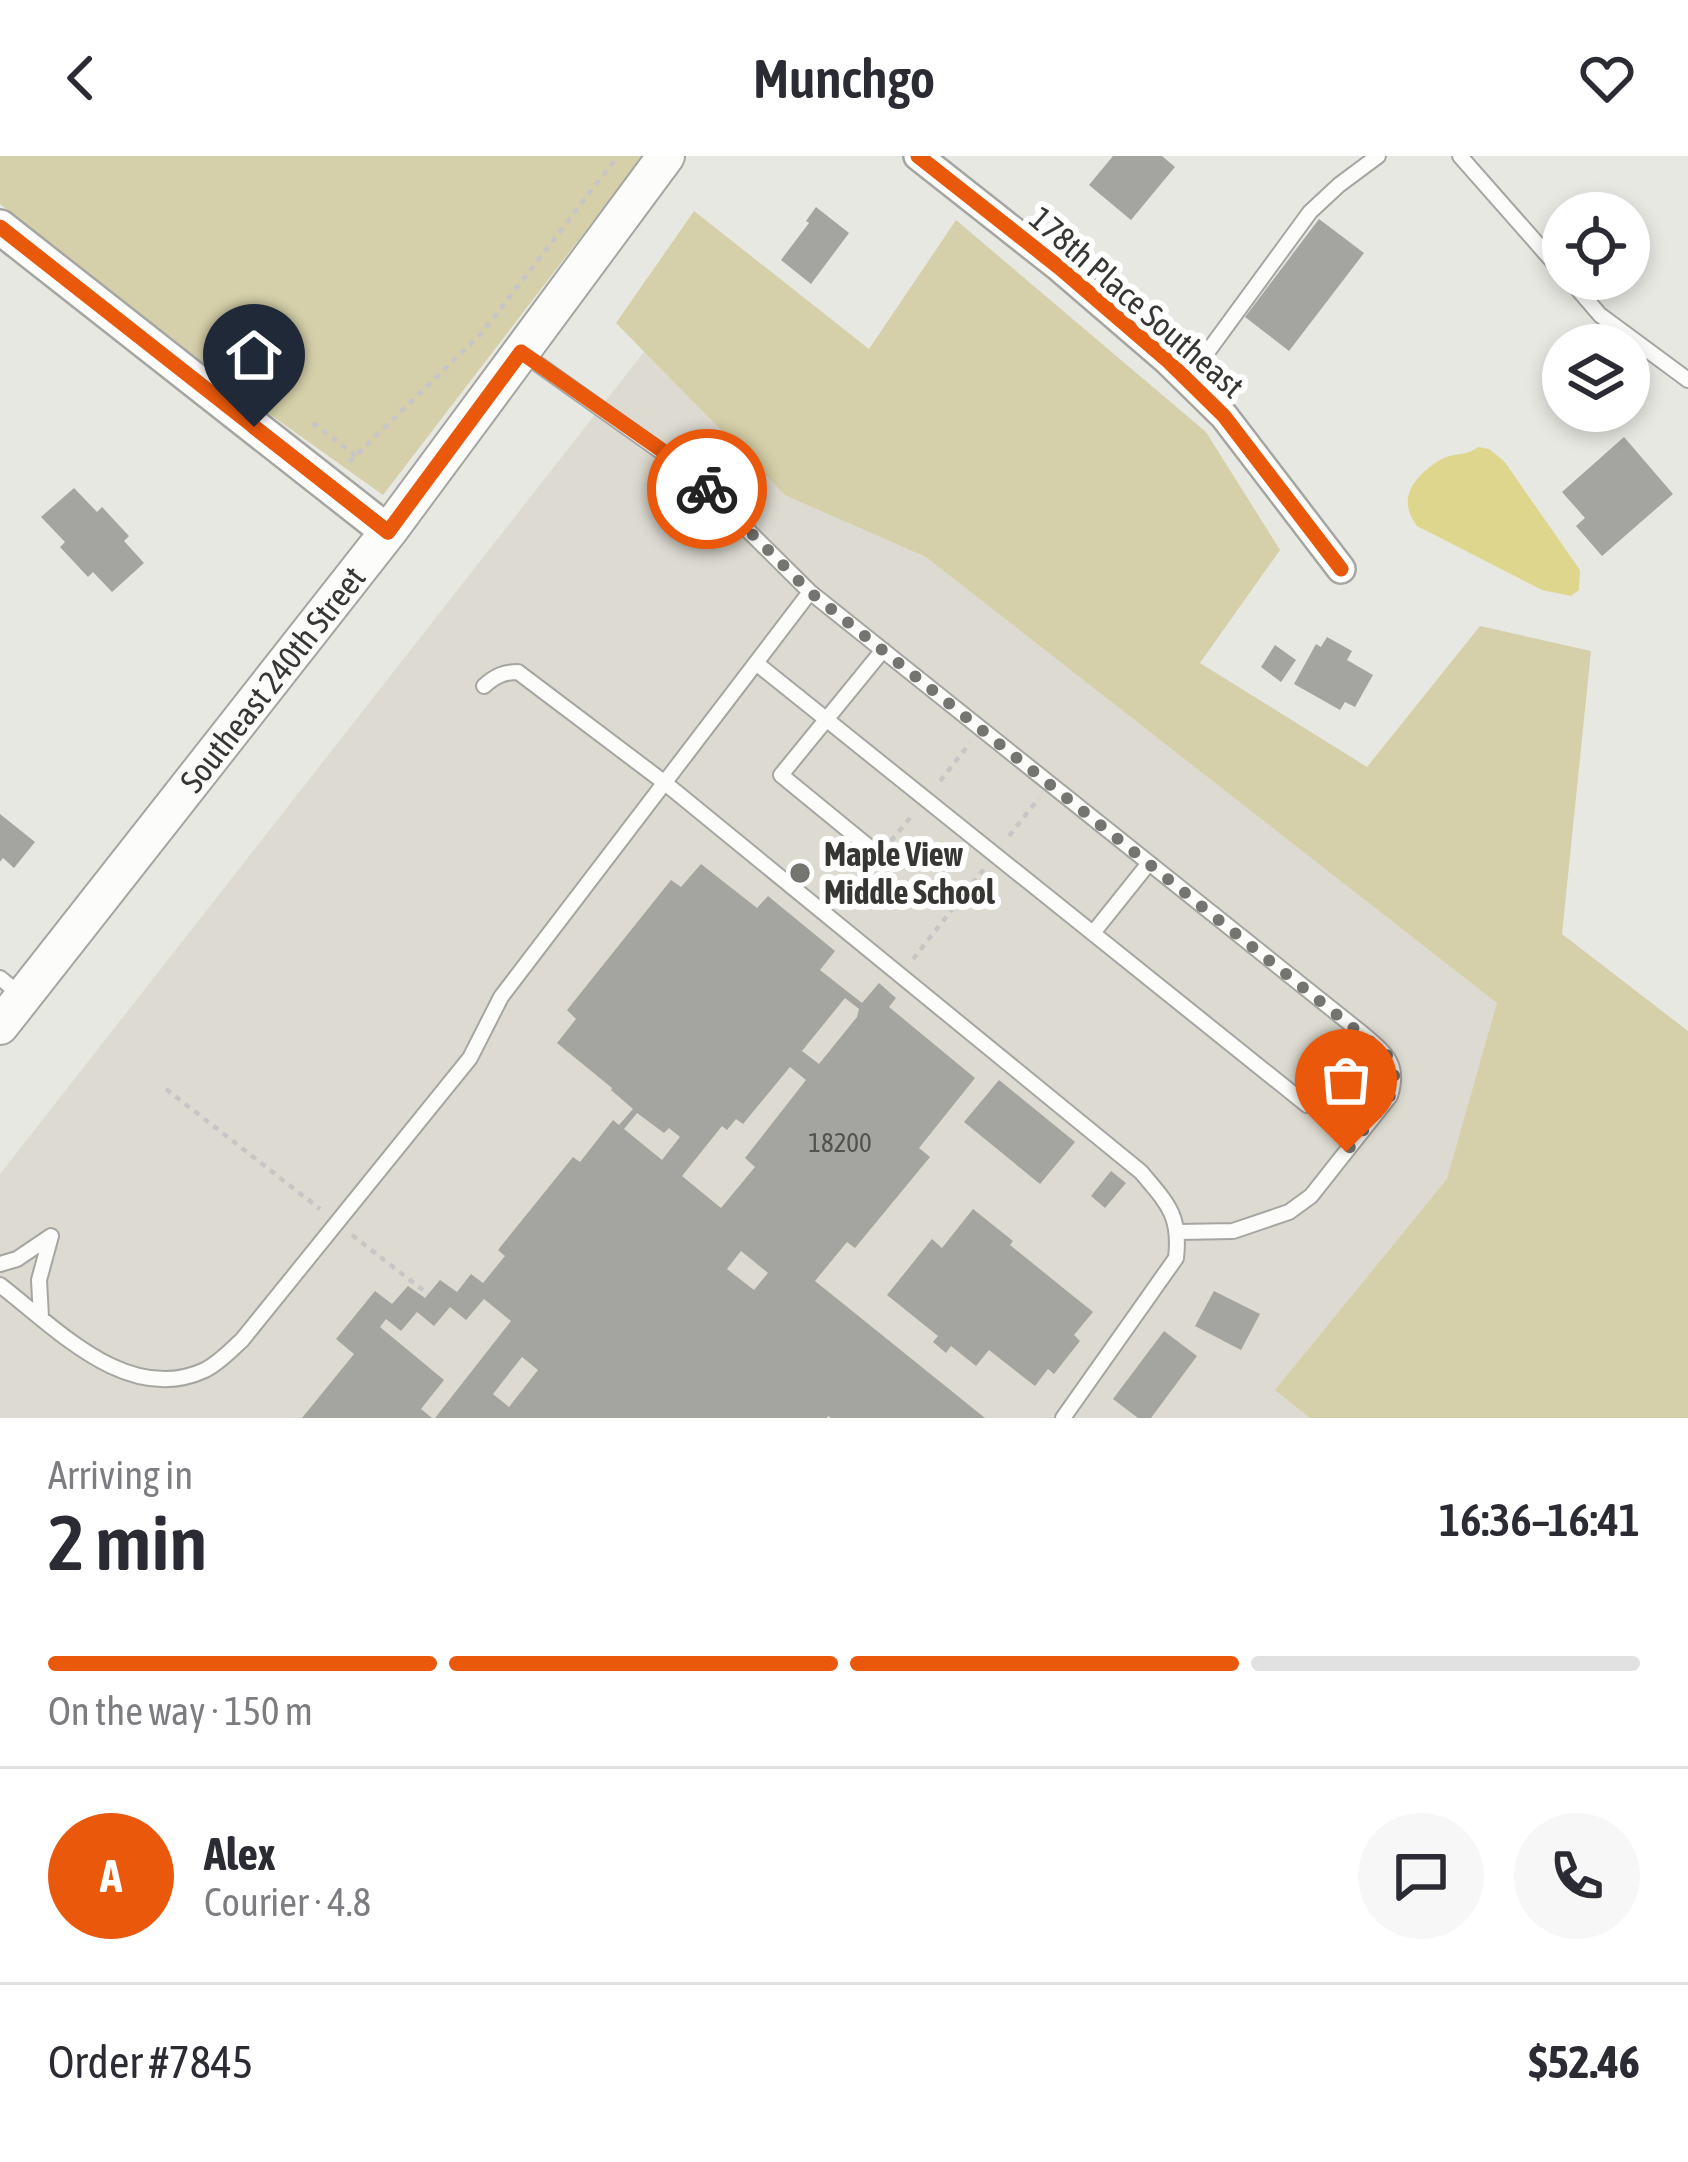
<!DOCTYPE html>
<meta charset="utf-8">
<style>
:root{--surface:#fff;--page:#f7f7f7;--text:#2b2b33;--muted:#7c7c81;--line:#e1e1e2;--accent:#ea580c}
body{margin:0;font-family:"Asap Condensed",sans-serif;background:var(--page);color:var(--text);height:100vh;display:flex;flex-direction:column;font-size:45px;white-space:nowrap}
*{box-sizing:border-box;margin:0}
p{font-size:39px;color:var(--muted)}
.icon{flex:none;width:66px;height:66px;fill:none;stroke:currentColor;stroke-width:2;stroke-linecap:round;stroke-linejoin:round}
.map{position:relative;height:1262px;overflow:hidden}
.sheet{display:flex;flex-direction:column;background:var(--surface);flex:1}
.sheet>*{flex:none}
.buttons{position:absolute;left:1542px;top:36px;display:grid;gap:24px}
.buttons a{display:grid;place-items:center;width:108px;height:108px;border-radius:50%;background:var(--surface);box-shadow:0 6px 18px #0003;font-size:60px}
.pin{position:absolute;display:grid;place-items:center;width:102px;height:102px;color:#fff;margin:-123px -51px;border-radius:50% 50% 50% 0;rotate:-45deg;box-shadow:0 0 12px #0007}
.pin .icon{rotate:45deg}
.courier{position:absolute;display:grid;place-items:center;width:120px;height:120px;margin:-60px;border:9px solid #ea580c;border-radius:50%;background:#fff;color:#222;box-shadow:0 3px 15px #0007}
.summary em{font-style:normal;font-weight:600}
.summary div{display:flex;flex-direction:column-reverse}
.summary{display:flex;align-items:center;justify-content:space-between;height:204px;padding:0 48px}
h1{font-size:78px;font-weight:600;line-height:90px}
.bar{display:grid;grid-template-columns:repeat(4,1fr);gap:18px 12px;align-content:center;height:144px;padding:0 48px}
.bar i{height:15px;border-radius:9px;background:var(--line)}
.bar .current{background:var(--accent)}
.bar p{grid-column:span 4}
.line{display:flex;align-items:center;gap:30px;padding:0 48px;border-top:3px solid var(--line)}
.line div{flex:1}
.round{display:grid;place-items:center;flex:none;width:126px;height:126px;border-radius:63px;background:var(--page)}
header{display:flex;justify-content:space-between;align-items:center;height:156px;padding:0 48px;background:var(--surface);font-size:54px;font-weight:600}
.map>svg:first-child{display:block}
.built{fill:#dddbd1}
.green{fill:#d5d0a9}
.water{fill:#dfd68e}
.building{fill:#a4a4a0;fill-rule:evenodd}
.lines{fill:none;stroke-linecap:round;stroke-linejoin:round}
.service-casing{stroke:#a5a5a2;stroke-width:18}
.minor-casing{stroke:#a5a5a2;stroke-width:32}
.tertiary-casing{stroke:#a5a5a2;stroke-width:38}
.secondary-casing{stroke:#a5a5a2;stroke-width:40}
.path{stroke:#c6c6c6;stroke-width:4.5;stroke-dasharray:6 6;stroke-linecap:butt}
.service{stroke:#fcfcfb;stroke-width:14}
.minor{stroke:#fcfcfb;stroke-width:27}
.tertiary{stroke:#fcfcfb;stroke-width:33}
.secondary{stroke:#fcfcfb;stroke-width:36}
.cycleway-casing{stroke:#fff;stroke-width:22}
.cycleway{stroke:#e8590c;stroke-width:15}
.done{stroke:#747471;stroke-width:12;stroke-dasharray:0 21.6}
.route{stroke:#ea580c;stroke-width:15}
.poi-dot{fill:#747471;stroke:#fff;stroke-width:4.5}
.labels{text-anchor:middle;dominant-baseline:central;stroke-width:12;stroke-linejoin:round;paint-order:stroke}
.number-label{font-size:27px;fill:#52524e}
.street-label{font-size:33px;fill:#363633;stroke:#fff}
.poi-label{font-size:33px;font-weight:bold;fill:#363633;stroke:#fff;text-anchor:start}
</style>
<header><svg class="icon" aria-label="back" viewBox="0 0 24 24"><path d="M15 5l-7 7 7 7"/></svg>Munchgo<svg class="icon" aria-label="heart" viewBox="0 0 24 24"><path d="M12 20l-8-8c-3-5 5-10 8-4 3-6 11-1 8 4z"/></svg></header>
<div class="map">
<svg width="1688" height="1262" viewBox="0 0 1688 1262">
<rect width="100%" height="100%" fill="#e8e8e3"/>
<path class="built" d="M658,178L1688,965V1262H0V1018Z"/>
<path class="green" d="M0,0H643L383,339L264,254L0,48Z
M694,55L869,193L956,64L1206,276L1280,394L1200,507L1367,611L1480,470L1591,495L1562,778L1688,875V1262H1310L1275,1234L1447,1023L1497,847L926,401L785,339L616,167Z"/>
<path class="water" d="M1478,291L1489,293L1504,305L1580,414L1579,434L1571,440L1542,434L1417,370C1396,343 1414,320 1440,304C1453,296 1466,301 1478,291Z"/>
<path class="building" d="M1113,0H1162L1175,11L1131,64L1089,29Z
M816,51L849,77L811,128L781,104L809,67L806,65Z
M1319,63L1364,97L1289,195L1245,161Z
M1624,281L1673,338L1602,400L1576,370L1585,362L1562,336Z
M74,332L97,356L102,351L129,380L124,385L144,407L112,436L93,416L88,421L60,391L65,386L41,361Z
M1327,481L1352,495L1347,504L1373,519L1355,551L1345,546L1340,554L1294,528L1316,488L1321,491Z
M1275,489L1296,504L1281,526L1261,511Z
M0,658L35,686L14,712L3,702L0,706Z
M701,708L757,752L768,740L835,795L820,814L862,847L879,827L896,842L889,851L975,922L919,992L930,1001L855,1092L847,1086L815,1125L985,1262H831L828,1260L827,1262H435L511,1165L484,1143L466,1164L450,1151L434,1170L417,1156L401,1175L386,1163L380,1171L444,1224L421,1253L432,1262H302L354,1198L336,1183L375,1135L392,1148L408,1130L425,1142L440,1124L457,1136L471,1118L483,1127L505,1100L498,1094L573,1001L580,1006L613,964L619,969L633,953L611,934L612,932L557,887L576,863L567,854L671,724L681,731ZM845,842L859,853L857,861L819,908L802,895ZM790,911L806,924L745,1002L755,1011L721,1052L682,1020L722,970L727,974L736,963L743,968ZM637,957L664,977L669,972L680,981L662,1004L624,973ZM741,1095L768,1117L754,1134L727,1113ZM522,1201L538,1214L509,1251L493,1238Z
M999,924L1075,986L1040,1028L964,966Z
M1111,1015L1126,1027L1105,1052L1091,1040Z
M973,1053L1013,1085L1010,1089L1093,1156L1074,1179L1080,1185L1054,1218L1048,1213L1035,1230L989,1194L976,1210L951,1190L946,1197L933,1186L938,1180L887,1139L932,1083L942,1092Z
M1214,1135L1260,1158L1241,1194L1195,1170Z
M1164,1175L1197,1200L1151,1262H1138L1113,1243Z"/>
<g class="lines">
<defs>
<path id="service" d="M1460,0L1563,117
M1569,123L1600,159L1688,224
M1187,224L1310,56L1339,29L1378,0
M883,494L781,619L886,705
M756,507L1307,949L1363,878L810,436
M484,530C495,520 504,516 518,516L665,627L1141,1016C1167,1047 1181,1059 1176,1102L1063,1262
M1093,777L1149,707
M0,822L23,841
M1179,1076L1233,1075L1289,1056L1311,1040L1390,940C1400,908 1386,898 1363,878
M0,1108L17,1103L51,1080L39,1124L41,1161
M0,1129C56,1172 128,1250 205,1214C219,1207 230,1195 242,1184L470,902L501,841L810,436L687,314L525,199"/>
<path id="minor" d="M918,0L1060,112L1167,204L1224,260L1341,413"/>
<path id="tertiary" d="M0,71L388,376"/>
<g id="secondary">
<path id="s1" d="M0,870L388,376L666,0"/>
</g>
</defs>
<use href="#service" class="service-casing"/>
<use href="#minor" class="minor-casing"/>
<use href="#tertiary" class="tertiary-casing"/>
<use href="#secondary" class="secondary-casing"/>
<path class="path" d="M313,267L356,300
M349,306L482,177L618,0
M940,625L970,587
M1009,680L1039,642
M891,685L914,657
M841,746L865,717
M913,803L984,713
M166,933L320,1053
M352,1079L428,1138"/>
<use href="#service" class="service"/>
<use href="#minor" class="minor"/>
<use href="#tertiary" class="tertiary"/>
<use href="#secondary" class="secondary"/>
<defs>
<path id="cycleway" d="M918,0L1060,112L1167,204L1224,260L1341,413
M0,71L388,376"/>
</defs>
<use href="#cycleway" class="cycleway-casing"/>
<use href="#cycleway" class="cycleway"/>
</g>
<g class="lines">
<path class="done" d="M707,333L810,436L1387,899L1395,922L1390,940L1346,996"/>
<path class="route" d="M254,271L388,376L521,196L660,293L707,333"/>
</g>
<circle class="poi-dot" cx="800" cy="717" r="12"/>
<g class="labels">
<g class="number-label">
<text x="840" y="986">18200</text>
</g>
<g class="street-label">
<text transform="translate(1137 146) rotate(41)">178th Place Southeast</text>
<text stroke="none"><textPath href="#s1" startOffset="441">Southeast 240th Street</textPath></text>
</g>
<g class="poi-label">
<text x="824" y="698">Maple View<tspan x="824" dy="38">Middle School</tspan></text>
</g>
</g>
</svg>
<div class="buttons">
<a><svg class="icon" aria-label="locate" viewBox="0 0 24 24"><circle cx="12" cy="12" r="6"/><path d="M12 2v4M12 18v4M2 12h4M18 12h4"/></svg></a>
<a><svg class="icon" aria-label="layers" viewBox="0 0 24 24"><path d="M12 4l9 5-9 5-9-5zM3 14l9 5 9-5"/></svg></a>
</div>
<div class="pin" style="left:1346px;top:996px;background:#ea580c"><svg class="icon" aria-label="bag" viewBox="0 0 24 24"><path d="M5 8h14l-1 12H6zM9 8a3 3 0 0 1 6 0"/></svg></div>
<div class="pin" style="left:254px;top:271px;background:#1f2937"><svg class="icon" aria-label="home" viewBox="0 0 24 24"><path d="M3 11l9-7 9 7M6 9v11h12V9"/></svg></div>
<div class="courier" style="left:707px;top:333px"><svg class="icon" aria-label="bike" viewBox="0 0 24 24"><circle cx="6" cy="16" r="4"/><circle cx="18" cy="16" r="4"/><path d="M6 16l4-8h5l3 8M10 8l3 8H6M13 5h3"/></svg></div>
</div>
<section class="sheet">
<div class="summary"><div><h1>2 min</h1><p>Arriving in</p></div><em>16:36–16:41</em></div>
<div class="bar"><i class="current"></i><i class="current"></i><i class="current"></i><i></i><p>On the way · 150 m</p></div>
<div class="line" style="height:216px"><b class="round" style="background:var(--accent);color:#fff">A</b><div><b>Alex</b><p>Courier · 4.8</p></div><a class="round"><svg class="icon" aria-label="chat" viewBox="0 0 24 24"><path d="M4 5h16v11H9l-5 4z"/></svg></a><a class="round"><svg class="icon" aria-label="phone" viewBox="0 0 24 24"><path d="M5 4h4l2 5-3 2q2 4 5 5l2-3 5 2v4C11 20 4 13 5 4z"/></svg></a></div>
<div class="line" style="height:156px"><div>Order #7845</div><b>$52.46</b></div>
</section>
